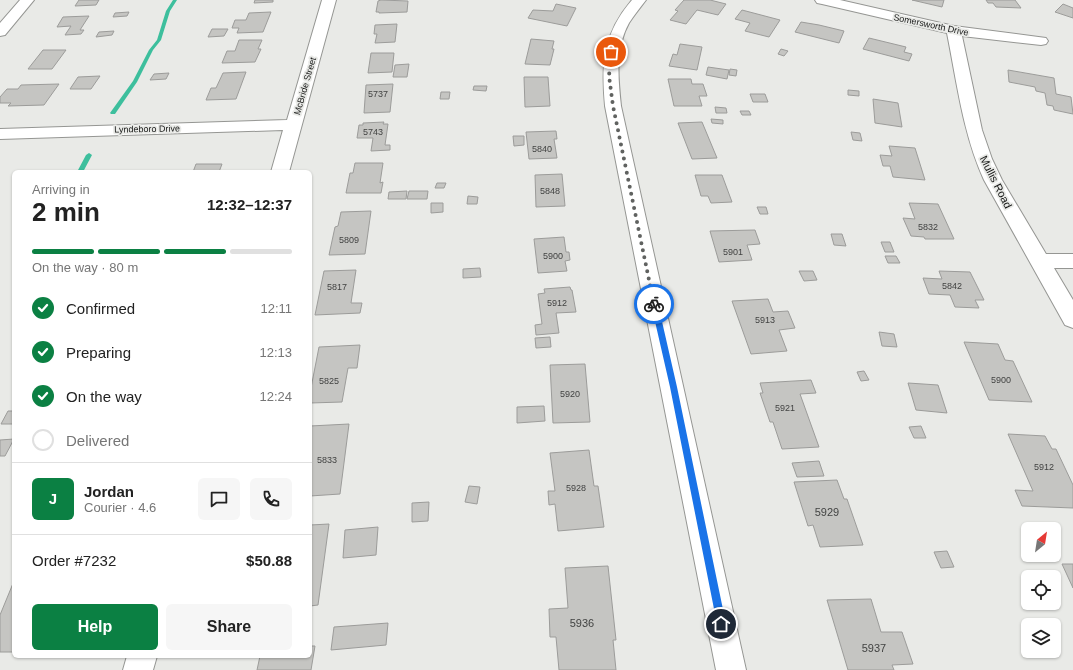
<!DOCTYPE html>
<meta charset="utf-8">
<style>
:root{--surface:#fff;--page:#f6f6f6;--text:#222;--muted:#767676;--line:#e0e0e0;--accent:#0b8043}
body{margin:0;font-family:Arial,sans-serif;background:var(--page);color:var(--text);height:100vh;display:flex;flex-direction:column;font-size:15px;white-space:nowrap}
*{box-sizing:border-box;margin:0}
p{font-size:13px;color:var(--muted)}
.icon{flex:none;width:22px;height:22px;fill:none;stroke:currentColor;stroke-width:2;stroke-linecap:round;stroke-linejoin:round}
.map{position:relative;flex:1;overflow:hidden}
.details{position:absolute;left:12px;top:170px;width:300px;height:488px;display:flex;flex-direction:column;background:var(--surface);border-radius:6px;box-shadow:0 1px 3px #0004}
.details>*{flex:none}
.needle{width:26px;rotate:30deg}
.controls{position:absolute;left:1021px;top:522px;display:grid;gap:8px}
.controls a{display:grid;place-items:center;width:40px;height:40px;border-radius:6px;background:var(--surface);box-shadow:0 1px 3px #0004;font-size:20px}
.pin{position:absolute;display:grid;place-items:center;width:34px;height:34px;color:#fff;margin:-17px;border:2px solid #fff;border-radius:50%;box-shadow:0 1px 4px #0007}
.courier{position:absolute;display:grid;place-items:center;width:40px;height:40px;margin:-20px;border:3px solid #1a73e8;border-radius:50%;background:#fff;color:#222;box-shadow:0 1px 5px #0007}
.head em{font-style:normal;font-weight:700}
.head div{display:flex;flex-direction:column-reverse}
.head{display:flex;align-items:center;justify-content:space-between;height:68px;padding:0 20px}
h1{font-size:26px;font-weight:700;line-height:30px}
.bar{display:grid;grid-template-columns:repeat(4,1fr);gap:6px 4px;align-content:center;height:48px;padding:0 20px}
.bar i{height:5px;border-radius:3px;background:var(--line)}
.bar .on{background:var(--accent)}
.bar p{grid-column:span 4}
.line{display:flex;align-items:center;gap:10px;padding:0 20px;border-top:1px solid var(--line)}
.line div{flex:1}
.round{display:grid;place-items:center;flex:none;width:42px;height:42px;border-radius:6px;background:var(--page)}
ol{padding:0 20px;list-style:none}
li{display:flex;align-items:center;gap:12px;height:44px}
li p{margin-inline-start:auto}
li .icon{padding:4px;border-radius:50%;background:var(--accent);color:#fff;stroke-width:4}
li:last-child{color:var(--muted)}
li i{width:22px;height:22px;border:2px solid var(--line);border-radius:50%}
.action{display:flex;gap:8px;margin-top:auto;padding:8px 20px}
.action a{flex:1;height:46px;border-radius:6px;background:var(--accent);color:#fff;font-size:16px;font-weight:700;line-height:46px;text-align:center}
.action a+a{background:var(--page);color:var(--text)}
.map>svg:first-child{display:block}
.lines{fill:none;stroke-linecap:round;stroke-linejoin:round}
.stream{fill:#3dbf9d;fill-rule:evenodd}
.building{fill:#c5c5c2;stroke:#9c9c9a}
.street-casing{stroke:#959693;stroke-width:2}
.street{fill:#fff;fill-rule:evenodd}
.route{fill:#1a73e8}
.done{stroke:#606260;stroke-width:4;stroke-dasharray:0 7.2}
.labels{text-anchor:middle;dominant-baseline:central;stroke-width:3.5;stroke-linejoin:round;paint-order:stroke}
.far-street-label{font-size:9px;fill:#171817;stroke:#e9eae7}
.number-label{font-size:9px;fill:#424342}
.street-label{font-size:11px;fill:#171817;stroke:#e9eae7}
.near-number-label{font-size:11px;fill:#424342}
</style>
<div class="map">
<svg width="1073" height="670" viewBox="0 0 1073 670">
<rect width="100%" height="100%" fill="#e9eae7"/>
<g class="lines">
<path class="stream" d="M173,0H177L170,11L161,40L153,50L137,82L115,114H111L110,113L133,81L149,50L157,40L166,11Z
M89,153L92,155L83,172H77L86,155Z"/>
</g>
<path class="building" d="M79,0H99L96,5L75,6Z
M255,0H273V2L254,3Z
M381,0L408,1L407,12L379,13V12H376L378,1Z
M684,0H710L726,4L718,15L697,10L686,24L670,20L678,11L675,10Z
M912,0H944L942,7Z
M986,0H1015L1021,8L996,7L993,3H988Z
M556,4L576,8L567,26L528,18L533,10L553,11Z
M1063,4L1073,8V18L1055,12Z
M742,10L780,20L769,37L745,31L750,23L735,19Z
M129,12L127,16L113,17L115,13Z
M271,12L263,32L237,33L239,28H232L235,20H246L249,13Z
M89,16L80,30H84L81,34L65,35L71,26L57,27L63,17Z
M801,22L819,25L844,31L839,43L795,32Z
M397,24L395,42L375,43L377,34H374L375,25Z
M212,29H228L224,36L208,37Z
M114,31L112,35L96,37L99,32Z
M869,38L906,47L904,52L912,54L909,61L863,49Z
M531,39L554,41L552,49H554L550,65L525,64Z
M239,40H262L258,49H261L255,62L222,63L227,51H235Z
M680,44L702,47L697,70L669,66L673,54L677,55Z
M781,49L788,51L784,56L778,54Z
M43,50H66L52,69H28Z
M371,53H394L392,72L368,73Z
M409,64L407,77H393L395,65Z
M708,67L729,70L727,79L706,75Z
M730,69L737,70L736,76L729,75Z
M1008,70L1054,78L1056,94L1071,97L1073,114L1054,110L1053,106L1047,105L1045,93L1036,91L1035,87L1009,82Z
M246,72L236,99L206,100L211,88H216L223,73Z
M169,73L166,79L150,80L154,74Z
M100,76L91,89H70L78,77Z
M524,77H548L550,106L525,107Z
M668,79H691L692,84H703L707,96H699L702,106H674Z
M59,84L44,105L8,106L11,103H0V97L7,89H18L21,85Z
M393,84L390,112L364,113L366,85Z
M474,86H487L486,91L473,90Z
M848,90L859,91V96L848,95Z
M441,92H450L449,99H440Z
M750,94H765L768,102H753Z
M873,99L898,103L902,127L875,123Z
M715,107L726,108L727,113H716Z
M740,111H749L751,115H742Z
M711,119L723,120V124L712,123Z
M384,122L383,124H388L385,145H390V150L371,151L373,138H357L359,125H363V123Z
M702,122L717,158L692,159L678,123Z
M556,131L557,139H554L557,158L529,159L526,132Z
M851,132L860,133L862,141L853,140Z
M513,136H524V145L514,146Z
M889,146L915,148L925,180L893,177L890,166H883L880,155L892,156Z
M355,163H383L380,183L383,182L381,193H346L350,173H353Z
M196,164H222L219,172H193Z
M562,174L565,206L536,207L535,175Z
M695,175H722L732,202L711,203L708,196H701Z
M437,183H446L444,188H435Z
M407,191L406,199H388L389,192Z
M409,191H428L427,199H407Z
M468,196L478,197L477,204H467Z
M431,203H443V212L431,213Z
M909,203L938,204L954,239H925L924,237L911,236L903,218L915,219Z
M757,207H766L768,214H760Z
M371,211L365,254L329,255L335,227L338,226L341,212Z
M755,230L760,244L747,245L752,260L719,262L710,231Z
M831,234H842L846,246L834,245Z
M564,237L566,252H569L570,260L565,261L567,271L538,273L534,239Z
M881,242H890L894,252H885Z
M885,256H896L900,263H888Z
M480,268L481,277L463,278V269Z
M356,270L351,303H362L360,313L315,315L324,271Z
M799,271H813L817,280L804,281Z
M939,271L970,272L984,300H975L979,308L955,307L950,295L929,294L923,278L942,279Z
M570,287L571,290H572L576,312L556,313L559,333L536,335L535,325L542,324L538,294L545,293L544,289Z
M768,299L773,312L788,311L795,328L779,330L787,351L751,354L732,301Z
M879,332L894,334L897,347L882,346Z
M550,337L551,347L536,348L535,338Z
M964,342L998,344L1005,360L1013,361L1032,402L989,400Z
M360,345L357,368H348L342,402L310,403V393L319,347Z
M585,364L590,422L553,423L550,365Z
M864,371L869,380L861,381L857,372Z
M811,380L816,393L800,394L819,447L782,449L773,422H770L760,393H763L760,383Z
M908,383L938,385L947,413L916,410Z
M544,406L545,421L517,423V407Z
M8,411H14V424H1Z
M349,424L340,494L310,496V426Z
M921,426L926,438H914L909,427Z
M1008,434L1045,436L1052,449H1056L1073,485V508L1022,506L1015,490L1033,491Z
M14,439L5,456H0V440Z
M589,450L594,486H598L604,527L558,531L555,504L549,505L548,491H555L550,453Z
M819,461L824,476L797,477L792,463Z
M837,480L844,499H847L863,545L820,547L813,525L808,526L794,482Z
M469,486L480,487L477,504L465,502Z
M429,502L428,521L412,522V503Z
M329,524L318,605L310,606V525Z
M378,527L376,555L343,558L345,530Z
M947,551L954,567L941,568L934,552Z
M1062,564H1073V588Z
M608,566L616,640H613L616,670H559L556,637H550L549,609L568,608L565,568Z
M14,581V652H0V615Z
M871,599L881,632H902L913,664L892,665L894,670H848L827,600Z
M388,623L386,645L331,650L334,627Z
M310,646H315L311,670H257L260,656H310Z"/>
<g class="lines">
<defs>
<path id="street" d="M20,0H34L5,35L0,36V23Z
M322,0H336L289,172H271L283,130L0,139V129L287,120Z
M632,0H646C640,8 634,15 629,23C615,48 618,78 621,106L746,670H716L605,106C601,63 603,34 632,0Z
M815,0H840L954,26L1046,38L1048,41L1046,44L1041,45L962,36L982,130L992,159L1002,180L1046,254H1073V268H1054L1073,300V328L1065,325L984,180C963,134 957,83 947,33L822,4L817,3Z
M127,656H157L153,670H123Z"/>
</defs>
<use href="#street" class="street-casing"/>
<use href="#street" class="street"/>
</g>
<path class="route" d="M652,302H654L658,304L677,387L726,624L724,627L721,628L718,627L717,624L670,387L651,304Z"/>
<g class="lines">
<path class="done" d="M611,52L609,76L613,106L654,304"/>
</g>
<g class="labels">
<g class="far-street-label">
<text transform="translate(931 25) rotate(12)">Somersworth Drive</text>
<text transform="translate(305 86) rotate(-74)">McBride Street</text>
<text transform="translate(147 129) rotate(-1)">Lyndeboro Drive</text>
</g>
<g class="number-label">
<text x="378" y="94">5737</text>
<text x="373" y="132">5743</text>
<text x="542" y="149">5840</text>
<text x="550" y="191">5848</text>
<text x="928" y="227">5832</text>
<text x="349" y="240">5809</text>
<text x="733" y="252">5901</text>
<text x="553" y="256">5900</text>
<text x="952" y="286">5842</text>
<text x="337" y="287">5817</text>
<text x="557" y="303">5912</text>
<text x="765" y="320">5913</text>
<text x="1001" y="380">5900</text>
<text x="329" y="381">5825</text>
<text x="570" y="394">5920</text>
<text x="785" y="408">5921</text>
<text x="327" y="460">5833</text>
<text x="1044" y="467">5912</text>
<text x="576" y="488">5928</text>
</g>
<g class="street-label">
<text transform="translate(996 182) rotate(63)">Mullis Road</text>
</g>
<g class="near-number-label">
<text x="827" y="512">5929</text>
<text x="582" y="623">5936</text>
<text x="874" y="648">5937</text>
</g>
</g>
</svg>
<div class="controls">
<a><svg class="needle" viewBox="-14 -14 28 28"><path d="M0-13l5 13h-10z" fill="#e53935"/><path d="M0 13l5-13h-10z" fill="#767676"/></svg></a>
<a><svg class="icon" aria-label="locate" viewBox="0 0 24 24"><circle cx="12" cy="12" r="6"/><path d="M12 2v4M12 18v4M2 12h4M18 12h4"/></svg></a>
<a><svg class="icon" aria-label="layers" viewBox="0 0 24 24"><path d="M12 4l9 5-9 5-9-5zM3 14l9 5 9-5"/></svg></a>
</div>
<div class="pin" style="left:611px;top:52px;background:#ea580c"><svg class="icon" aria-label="bag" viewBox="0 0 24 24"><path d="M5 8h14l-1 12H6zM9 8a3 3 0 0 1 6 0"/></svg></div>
<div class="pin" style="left:721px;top:624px;background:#1f2937"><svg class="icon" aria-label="home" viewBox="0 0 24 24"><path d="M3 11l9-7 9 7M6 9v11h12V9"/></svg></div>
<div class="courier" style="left:654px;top:304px"><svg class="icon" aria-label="bike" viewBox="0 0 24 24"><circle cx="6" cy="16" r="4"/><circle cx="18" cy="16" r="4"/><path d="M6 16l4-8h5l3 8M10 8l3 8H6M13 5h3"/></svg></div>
<section class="details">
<div class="head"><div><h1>2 min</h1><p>Arriving in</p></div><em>12:32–12:37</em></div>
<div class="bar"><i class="on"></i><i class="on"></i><i class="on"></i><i></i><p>On the way · 80 m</p></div>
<ol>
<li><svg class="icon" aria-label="check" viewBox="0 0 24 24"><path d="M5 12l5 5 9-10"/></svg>Confirmed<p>12:11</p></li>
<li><svg class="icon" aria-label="check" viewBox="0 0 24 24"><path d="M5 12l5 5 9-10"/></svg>Preparing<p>12:13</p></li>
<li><svg class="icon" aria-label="check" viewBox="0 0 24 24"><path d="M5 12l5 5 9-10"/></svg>On the way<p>12:24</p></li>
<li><i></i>Delivered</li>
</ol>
<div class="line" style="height:72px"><b class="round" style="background:var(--accent);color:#fff">J</b><div><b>Jordan</b><p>Courier · 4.6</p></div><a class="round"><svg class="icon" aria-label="chat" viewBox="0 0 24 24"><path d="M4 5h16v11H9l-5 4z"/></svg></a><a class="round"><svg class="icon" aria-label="phone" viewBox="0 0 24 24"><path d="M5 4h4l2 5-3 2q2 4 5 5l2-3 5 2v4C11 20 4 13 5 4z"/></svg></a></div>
<div class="line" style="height:52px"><div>Order #7232</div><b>$50.88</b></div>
<div class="action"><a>Help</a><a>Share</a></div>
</section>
</div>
